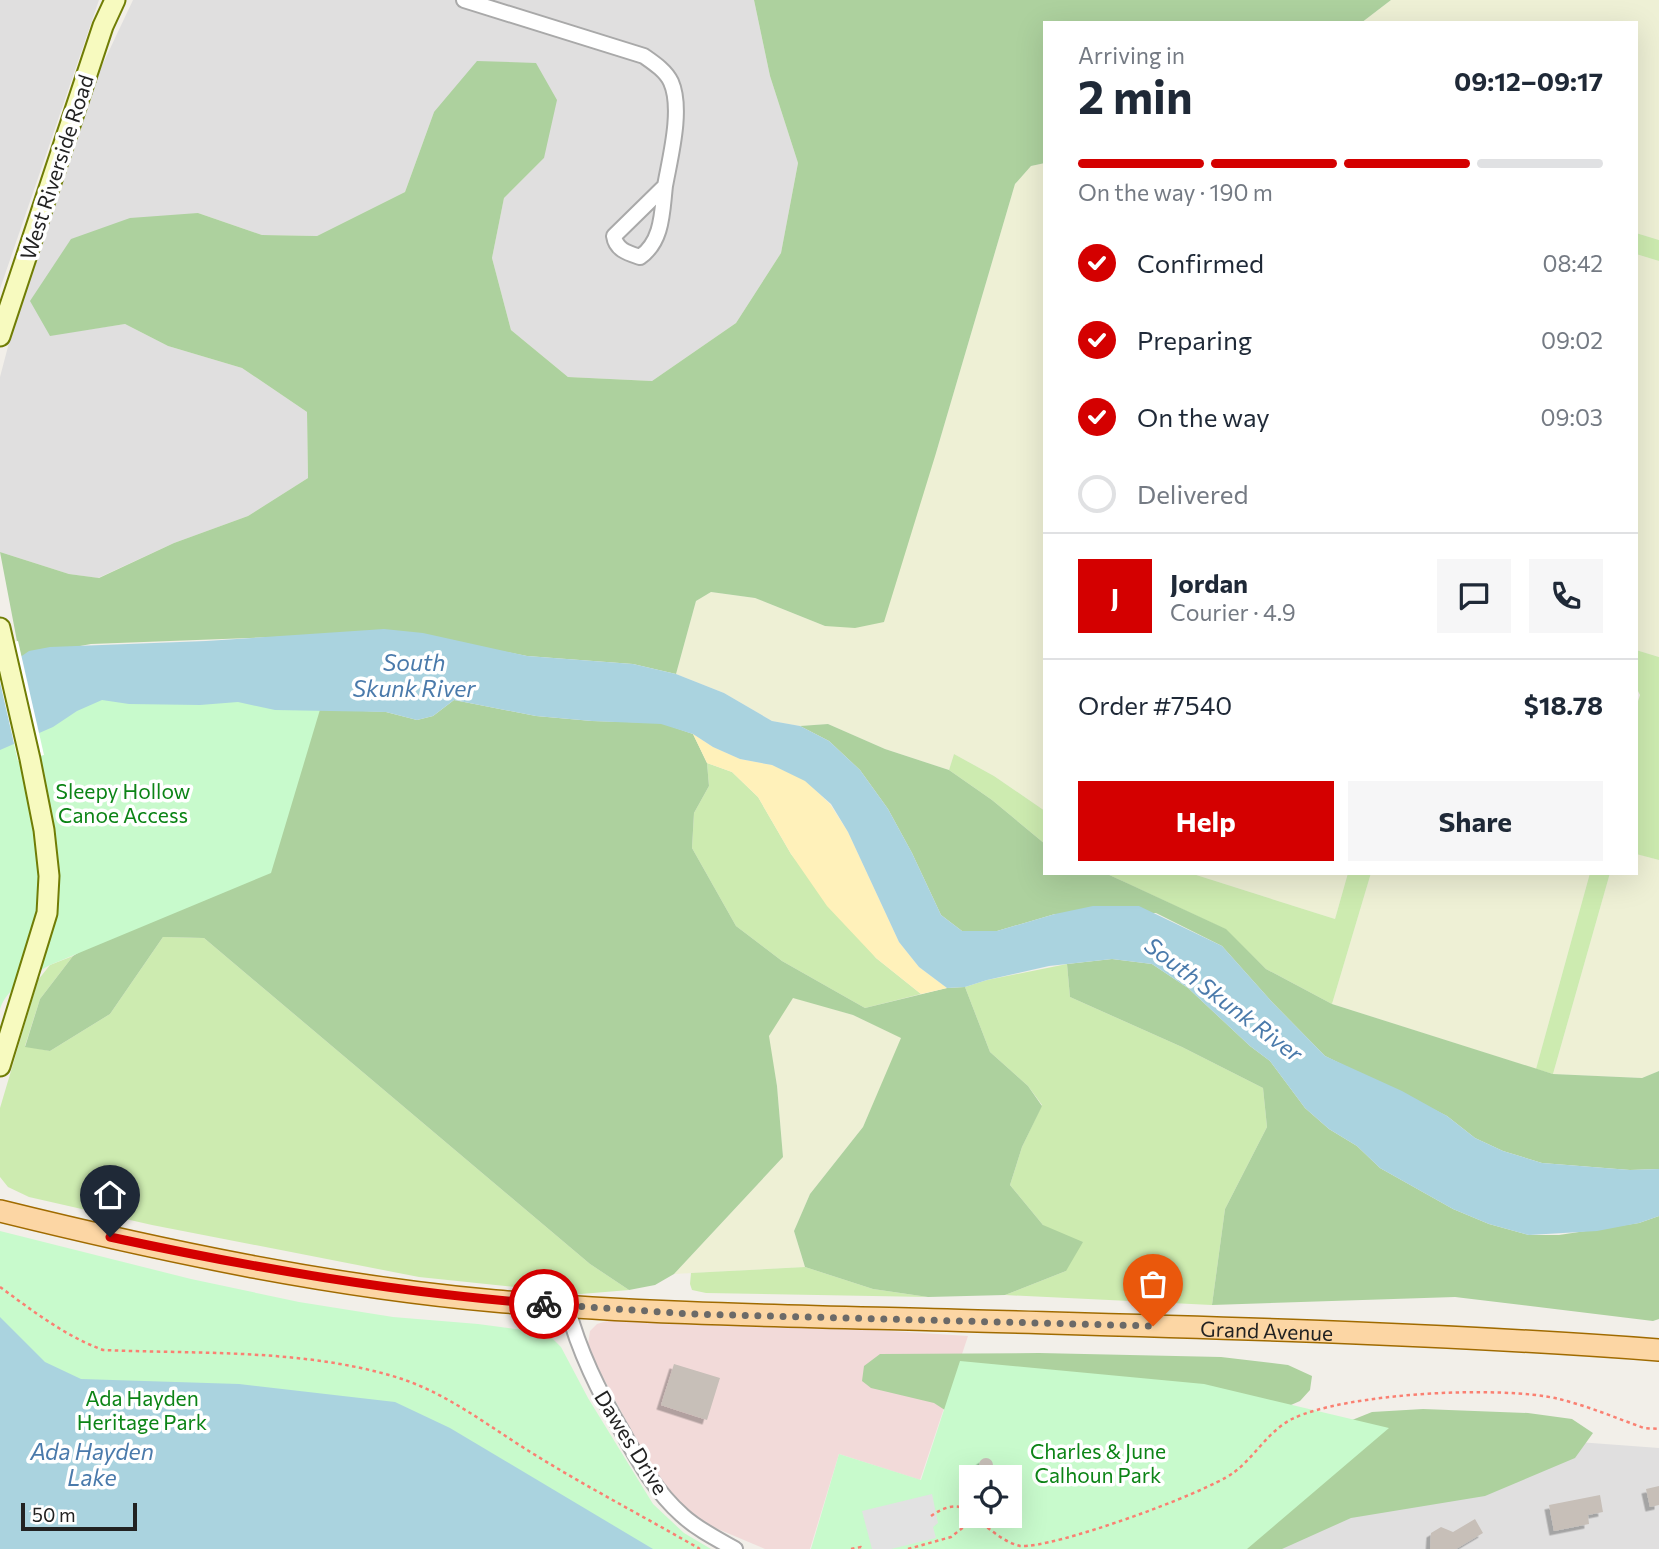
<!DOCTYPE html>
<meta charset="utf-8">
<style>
:root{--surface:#fff;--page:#f6f6f7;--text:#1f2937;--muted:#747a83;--line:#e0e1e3;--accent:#d40000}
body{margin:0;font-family:Commissioner,sans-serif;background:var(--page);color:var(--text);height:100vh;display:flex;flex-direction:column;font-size:26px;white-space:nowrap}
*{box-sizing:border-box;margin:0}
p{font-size:23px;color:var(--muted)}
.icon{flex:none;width:38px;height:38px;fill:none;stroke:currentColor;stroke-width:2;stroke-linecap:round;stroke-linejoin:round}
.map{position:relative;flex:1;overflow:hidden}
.sheet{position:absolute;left:1043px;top:21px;width:595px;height:854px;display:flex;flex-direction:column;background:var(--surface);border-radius:0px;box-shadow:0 7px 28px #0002}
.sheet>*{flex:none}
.buttons{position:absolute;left:959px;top:1465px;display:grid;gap:14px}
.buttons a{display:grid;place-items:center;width:63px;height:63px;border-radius:0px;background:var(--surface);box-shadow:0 7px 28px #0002;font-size:35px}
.scale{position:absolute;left:21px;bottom:18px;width:116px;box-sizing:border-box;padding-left:7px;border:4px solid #222;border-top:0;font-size:19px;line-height:24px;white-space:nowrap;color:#222;-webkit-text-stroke:5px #fff;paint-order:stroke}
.pin{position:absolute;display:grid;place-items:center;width:60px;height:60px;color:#fff;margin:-72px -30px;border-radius:50% 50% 50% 0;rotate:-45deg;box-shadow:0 0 7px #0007}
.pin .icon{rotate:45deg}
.courier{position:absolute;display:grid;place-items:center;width:70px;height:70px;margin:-35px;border:5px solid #d40000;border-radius:50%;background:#fff;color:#222;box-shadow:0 2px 9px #0007}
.summary em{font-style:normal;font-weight:700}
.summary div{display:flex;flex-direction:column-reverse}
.summary{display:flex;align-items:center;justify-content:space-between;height:119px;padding:0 35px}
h1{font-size:46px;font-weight:700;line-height:52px}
.bar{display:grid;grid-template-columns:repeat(4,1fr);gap:10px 7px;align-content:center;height:84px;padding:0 35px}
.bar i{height:9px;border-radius:5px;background:var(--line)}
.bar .active{background:var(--accent)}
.bar p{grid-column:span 4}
.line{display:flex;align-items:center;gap:18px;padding:0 35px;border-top:2px solid var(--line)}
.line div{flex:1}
.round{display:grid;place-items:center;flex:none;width:74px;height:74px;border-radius:0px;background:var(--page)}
ol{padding:0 35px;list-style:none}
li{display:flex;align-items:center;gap:21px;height:77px}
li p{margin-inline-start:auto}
li .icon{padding:7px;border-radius:50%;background:var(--accent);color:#fff;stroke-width:4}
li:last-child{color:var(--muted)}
li i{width:38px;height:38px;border:4px solid var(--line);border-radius:50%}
.button{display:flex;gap:14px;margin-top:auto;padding:14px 35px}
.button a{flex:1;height:80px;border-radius:0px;background:var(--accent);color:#fff;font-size:28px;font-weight:700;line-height:80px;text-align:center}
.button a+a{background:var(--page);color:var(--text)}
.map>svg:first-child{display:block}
.residential{fill:#e0dfdf}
.commercial{fill:#f2dad9}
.farmland{fill:#eef0d5}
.grass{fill:#cdebb0}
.forest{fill:#add19e}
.sand{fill:#fff1ba}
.park{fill:#c8facc;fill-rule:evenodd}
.parking{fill:#e2e2e2}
.water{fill:#aad3df}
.pier{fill:#fff}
.building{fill:#c7bfb8;filter:url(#shadow)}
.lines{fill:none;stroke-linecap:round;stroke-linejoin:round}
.minor-casing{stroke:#a9a9a9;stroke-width:18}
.secondary-casing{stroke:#707d05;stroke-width:23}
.primary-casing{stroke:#a06b00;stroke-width:24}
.path{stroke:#fa8072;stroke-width:2.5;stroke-dasharray:3.5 3.5;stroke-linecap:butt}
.minor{stroke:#fff;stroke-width:14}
.secondary{stroke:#f7fabf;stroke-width:19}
.primary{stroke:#fcd6a4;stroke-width:21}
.done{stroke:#6b6a68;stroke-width:7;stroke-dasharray:0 12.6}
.route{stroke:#d40000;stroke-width:9}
.labels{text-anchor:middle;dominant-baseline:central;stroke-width:7;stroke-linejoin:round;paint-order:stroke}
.street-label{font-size:21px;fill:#222;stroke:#fff}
.park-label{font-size:21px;fill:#0c8416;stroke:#fff}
.water-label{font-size:23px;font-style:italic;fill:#4a7aab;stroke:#fff}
</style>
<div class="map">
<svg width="1659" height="1549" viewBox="0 0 1659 1549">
<defs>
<filter id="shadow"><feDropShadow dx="-4.5" dy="4.5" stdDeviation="0" flood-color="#0004"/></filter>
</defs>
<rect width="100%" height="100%" fill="#f2efe9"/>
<path class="residential" d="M0,0H99L0,289Z
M133,0H754L770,76L798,163L781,253L736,323L652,381L568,377L511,330L492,258L504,198L544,158L434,112L405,192L317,236L262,235L198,213L50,335L125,324L168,346L242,368L307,412L308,478L248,516L174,543L98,578L69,574L0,552V377L21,297L99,72Z
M1389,1428L1659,1448V1549H1247Z"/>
<path class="commercial" d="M610,1320L814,1326L968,1336L920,1480L839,1454L810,1549H765L706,1524L680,1505L654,1473L595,1362L588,1344L590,1331L597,1324Z"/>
<path class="farmland" d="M1391,0H1659V240L1636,233V23H1361Z
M1045,163V811L994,776L954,754L949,770L885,749L828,724L800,726L772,721L724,693L676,674L696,601L711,592L755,598L825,626L936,453L1015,184L1031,166Z
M1636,254L1659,261V657L1636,650Z
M1636,854L1659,860V1071L1642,1078L1553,1074L1610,873H1636Z
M1190,873H1348L1335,919Z
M1371,873H1590L1536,1069L1332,1004Z
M792,997L853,1015L902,1038L863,1127L810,1194L794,1231L805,1267L674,1274L783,1157L777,1086L768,1035Z"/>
<path class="grass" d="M1636,233L1659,240V261L1636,254Z
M1636,650L1659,657V860L1636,854V707L1640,695L1636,687Z
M954,754L994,776L1045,811V844L992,800L949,770Z
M707,763L732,772L758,797L791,854L876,958L921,994L865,1008L782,961L736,926L692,848L694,813L709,786Z
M1105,873H1190L1335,919L1348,873H1371L1332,1004L1266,969L1225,929Z
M1590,873H1610L1553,1074L1536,1069Z
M163,937L204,938L590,1264L629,1290L581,1294L419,1277L152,1225L29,1197L8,1187L0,1177V1108L38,980L50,965L73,956L40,999L25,1046L50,1051L110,1014Z
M1067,964L1070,997L1182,1047L1263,1088L1267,1127L1225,1209L1212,1305L1005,1295L1066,1271L1043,1225L1010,1185L1022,1147L1042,1105L1028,1086L990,1052L965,987L987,980Z
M805,1267L873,1289L928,1297L706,1293L692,1290L690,1284L691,1273Z"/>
<path class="forest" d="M754,0H1391L1361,23H1045V163L1031,166L1015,184L936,453L884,622L855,628L825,626L755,598L711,592L696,601L676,674L633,664L527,656L475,646L301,636L91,644L20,657L0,552L69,574L99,578L174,543L248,516L308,478L307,412L242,368L168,346L125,324L50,336L30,301L71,239L130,218L198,213L262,235L317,236L405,192L434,112L477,61L536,63L557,100L544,158L504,198L492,258L511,330L568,377L652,381L736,323L781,253L798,163L770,76Z
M454,700L536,716L592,721L661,723L693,734L707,763L709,786L694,813L692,848L736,926L782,961L865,1008L947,988L965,987L990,1052L1028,1086L1042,1106L1022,1147L1010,1185L1043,1225L1083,1242L1066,1271L1005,1295L928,1297L873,1289L805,1267L794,1231L810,1194L863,1127L901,1038L853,1015L793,998L769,1036L777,1086L783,1157L674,1274L655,1285L629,1290L590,1264L204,938L163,937L110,1014L50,1051L25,1047L40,999L73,956L137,917L319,709L386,712L417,720L433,716Z
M828,724L885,749L949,770L992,800L1045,844V873H1105L1129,884L1226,929L1266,969L1332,1004L1553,1074L1642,1078L1659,1071V1169L1630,1170L1542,1163L1503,1151L1475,1138L1447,1116L1325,1056L1272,1002L1222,946L1156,913L1055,914L997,931H962L941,915L912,853L888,809L860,770L829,741L800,726Z
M1112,959L1152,964L1188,988L1250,1046L1270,1061L1305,1108L1329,1129L1357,1146L1380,1168L1453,1209L1489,1224L1529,1235H1559L1639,1223L1659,1216V1319L1653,1321L1455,1297L1212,1305L1225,1209L1267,1127L1263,1088L1182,1047L1070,997L1067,964Z
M1039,1353L1221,1357L1288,1365L1312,1376L1310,1390L1300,1401L1246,1425H968L934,1403L871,1388L862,1381L864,1366L880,1354Z
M1423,1409L1528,1413L1572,1419L1593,1433L1575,1458L1485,1496L1351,1518L1282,1549H1113L1300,1441L1372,1412Z"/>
<path class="sand" d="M693,734L713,747L740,759L772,765L805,780L830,804L848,832L899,942L919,967L947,988L921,994L876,958L827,906L791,854L758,797L732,772L707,763Z"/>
<path class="park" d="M331,673L271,873L50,965C31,976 7,987 0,1009V705Z
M0,1231L191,1279L299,1302L393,1317L478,1324L539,1332L550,1336L561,1347L588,1398L653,1504L684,1533L711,1549H0Z
M960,1361L1204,1384L1389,1428L1247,1549H811L839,1454L921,1480ZM971,1477H1010V1516H971Z"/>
<path class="parking" d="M932,1494L938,1523L933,1527L936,1538L891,1549H872L862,1511Z"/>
<path class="water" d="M384,629L423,633L527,656L633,664L676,674L724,693L772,721L800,726L829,741L860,770L888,809L912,853L941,915L962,931H997L1055,914L1093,906H1139L1222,946L1272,1002L1325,1056L1402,1091L1447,1116L1475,1138L1503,1151L1542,1163L1630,1170L1659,1169V1216L1639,1223L1597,1231L1529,1235L1489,1224L1453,1209L1380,1168L1357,1146L1329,1129L1305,1108L1270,1061L1250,1046L1188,988L1152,964L1112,959L1049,966L987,980L965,987L947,988L919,967L899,942L848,832L831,804L805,781L772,765L740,759L713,747L693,734L661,724L592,721L536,716L454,700L433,716L417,720L386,712L275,710L238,702L200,705L129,704L102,700L77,711L53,727L0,750V671L29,651L50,647L206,641Z
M0,1317L45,1362L81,1379L239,1384L395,1402L450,1428L653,1549H0Z"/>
<path class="pier" d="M18,641L44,755L18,761L0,682V645Z"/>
<path class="building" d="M674,1364L720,1378L707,1420L661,1405Z
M979 1465a7 7 0 1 1 14 0a7 7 0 1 1-14 0Z
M1659,1486V1505L1650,1507L1646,1489Z
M1600,1495L1603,1512L1588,1515L1589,1524L1554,1531L1549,1505Z
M1475,1519L1483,1533L1456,1549H1430L1431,1533L1441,1527L1453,1532Z"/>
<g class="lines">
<defs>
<path id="minor" d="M464,0L644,56C654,63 666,71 671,82C683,109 670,158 665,186
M665,186C662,211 663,241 640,257C628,253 616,250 614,236Z
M567,1306C579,1352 599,1392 623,1433C639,1462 656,1492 682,1515C697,1529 717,1539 735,1549"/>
<path id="secondary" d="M0,336L103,26L115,0
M0,628L30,759L44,830L49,876L47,913L0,1066"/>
<g id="primary">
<path id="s1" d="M0,1211C162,1251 328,1286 495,1301C645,1314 796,1316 947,1320C1184,1327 1422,1332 1659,1350"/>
</g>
</defs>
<use href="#minor" class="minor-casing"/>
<use href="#secondary" class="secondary-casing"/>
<use href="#primary" class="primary-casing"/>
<path class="path" d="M0,1287C33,1311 65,1336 103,1350C198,1354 297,1349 389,1375C440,1389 480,1420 524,1448C581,1484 641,1515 700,1549
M989,1471L996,1477
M931,1516C944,1507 958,1501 971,1514
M851,1549L861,1547L864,1549
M908,1549L951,1537L975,1518C989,1528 1003,1542 1020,1546C1052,1549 1204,1494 1233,1473C1254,1458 1268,1431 1292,1419C1345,1393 1501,1385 1559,1399C1588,1406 1616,1418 1644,1428L1659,1429"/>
<use href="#minor" class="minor"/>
<use href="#secondary" class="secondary"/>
<use href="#primary" class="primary"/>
</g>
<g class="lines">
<path class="done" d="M544,1304L691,1314L1153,1326"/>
<path class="route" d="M110,1237C253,1268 397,1293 544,1304"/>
</g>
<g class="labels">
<g class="street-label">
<text transform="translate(56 167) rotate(-72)">West Riverside Road</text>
<text stroke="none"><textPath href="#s1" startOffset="1276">Grand Avenue</textPath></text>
<text transform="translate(632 1442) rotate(58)">Dawes Drive</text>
</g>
<g class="park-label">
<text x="123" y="790">Sleepy Hollow<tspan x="123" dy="24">Canoe Access</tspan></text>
<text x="142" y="1397">Ada Hayden<tspan x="142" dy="24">Heritage Park</tspan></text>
<text x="1098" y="1450">Charles &amp; June<tspan x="1098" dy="24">Calhoun Park</tspan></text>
</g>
<g class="water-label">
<text x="414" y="662">South<tspan x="414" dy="26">Skunk River</tspan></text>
<text transform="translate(1224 999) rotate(37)">South Skunk River</text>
<text x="92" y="1451">Ada Hayden<tspan x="92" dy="26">Lake</tspan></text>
</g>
</g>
</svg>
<div class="buttons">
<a><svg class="icon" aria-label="locate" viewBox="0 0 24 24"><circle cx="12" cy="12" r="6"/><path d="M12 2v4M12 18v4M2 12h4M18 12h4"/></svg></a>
</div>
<div class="scale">50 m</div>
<div class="pin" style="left:1153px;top:1326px;background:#ea580c"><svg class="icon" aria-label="bag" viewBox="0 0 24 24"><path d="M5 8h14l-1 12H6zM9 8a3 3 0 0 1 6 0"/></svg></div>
<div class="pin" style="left:110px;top:1237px;background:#1f2937"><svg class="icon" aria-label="home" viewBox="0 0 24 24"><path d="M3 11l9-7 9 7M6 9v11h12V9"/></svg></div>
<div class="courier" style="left:544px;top:1304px"><svg class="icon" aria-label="bike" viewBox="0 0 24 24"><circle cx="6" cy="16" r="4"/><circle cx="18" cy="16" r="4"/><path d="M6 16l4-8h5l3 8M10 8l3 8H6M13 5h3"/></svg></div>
<section class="sheet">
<div class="summary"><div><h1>2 min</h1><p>Arriving in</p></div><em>09:12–09:17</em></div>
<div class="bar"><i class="active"></i><i class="active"></i><i class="active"></i><i></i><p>On the way · 190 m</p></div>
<ol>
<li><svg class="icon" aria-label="check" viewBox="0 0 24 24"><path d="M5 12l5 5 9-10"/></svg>Confirmed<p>08:42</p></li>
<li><svg class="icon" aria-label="check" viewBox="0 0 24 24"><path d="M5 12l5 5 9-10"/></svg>Preparing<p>09:02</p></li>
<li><svg class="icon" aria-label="check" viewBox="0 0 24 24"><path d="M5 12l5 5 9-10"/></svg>On the way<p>09:03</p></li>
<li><i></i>Delivered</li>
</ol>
<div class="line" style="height:126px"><b class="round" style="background:var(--accent);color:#fff">J</b><div><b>Jordan</b><p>Courier · 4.9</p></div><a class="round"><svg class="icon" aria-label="chat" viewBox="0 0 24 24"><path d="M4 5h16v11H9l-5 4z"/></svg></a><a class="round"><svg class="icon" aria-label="phone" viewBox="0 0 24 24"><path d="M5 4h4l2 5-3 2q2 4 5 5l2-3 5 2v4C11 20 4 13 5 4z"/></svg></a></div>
<div class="line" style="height:91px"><div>Order #7540</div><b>$18.78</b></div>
<div class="button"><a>Help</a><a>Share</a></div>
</section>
</div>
